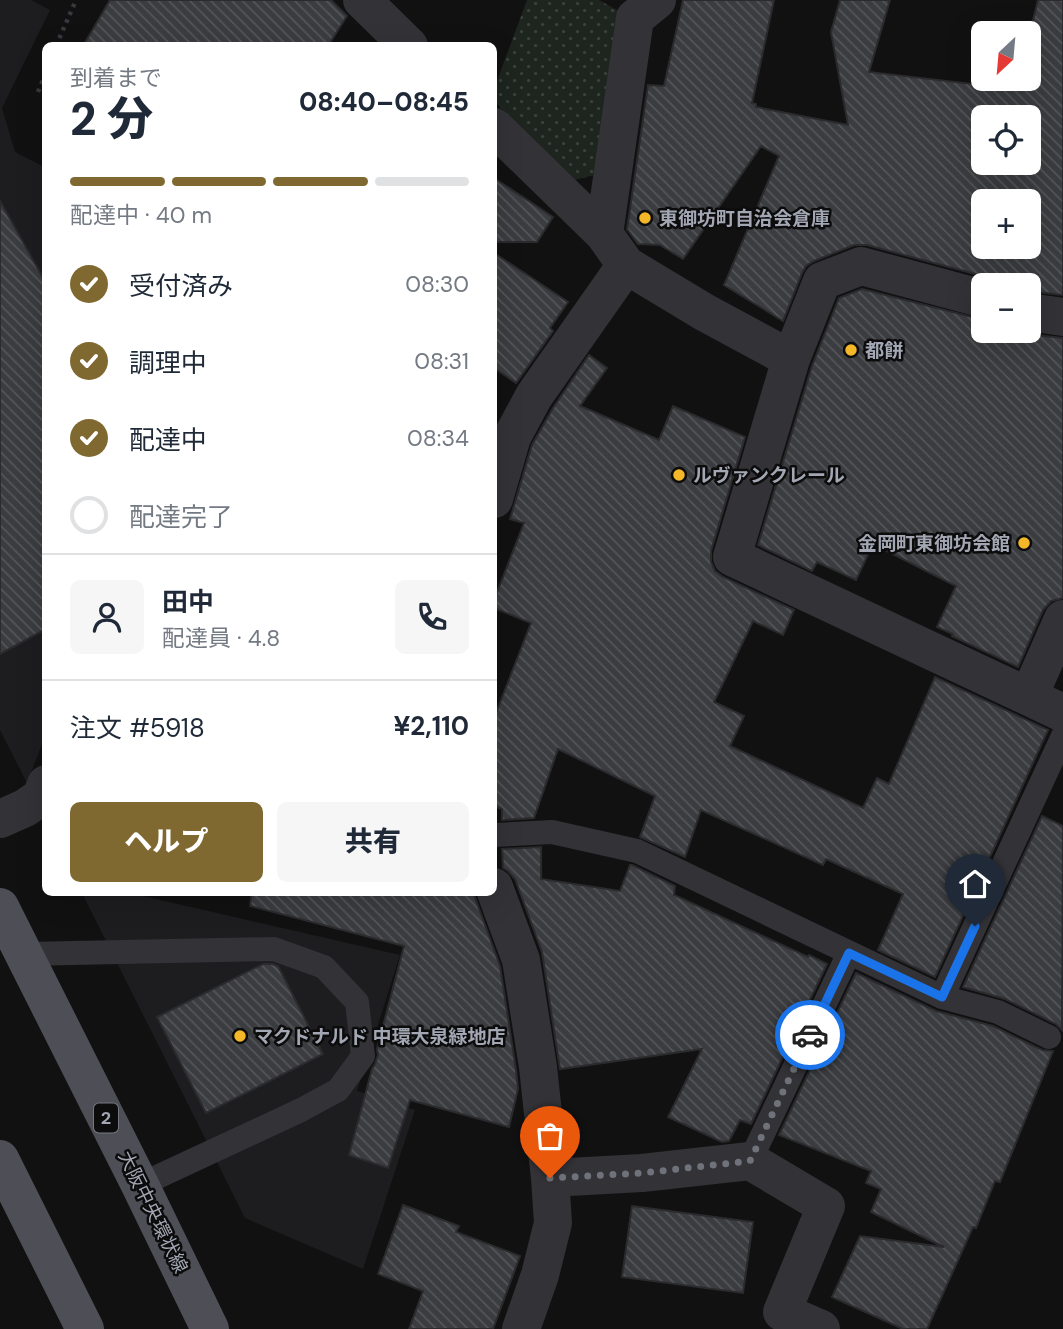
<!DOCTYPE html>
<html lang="ja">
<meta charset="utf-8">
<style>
:root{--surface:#fff;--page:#f6f6f7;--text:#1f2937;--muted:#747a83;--line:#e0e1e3;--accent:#7f6930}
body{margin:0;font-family:"DM Sans","Noto Sans JP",sans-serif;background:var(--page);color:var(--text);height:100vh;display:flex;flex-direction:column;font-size:26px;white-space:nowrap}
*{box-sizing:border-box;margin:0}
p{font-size:23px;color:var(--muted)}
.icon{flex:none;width:38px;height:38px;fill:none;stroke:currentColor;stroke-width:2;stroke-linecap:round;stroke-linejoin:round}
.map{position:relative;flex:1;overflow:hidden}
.drawer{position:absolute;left:42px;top:42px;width:455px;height:854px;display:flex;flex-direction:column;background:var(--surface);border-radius:10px;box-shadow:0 7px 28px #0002}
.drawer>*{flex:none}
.needle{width:46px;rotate:206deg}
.fabs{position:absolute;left:971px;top:21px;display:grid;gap:14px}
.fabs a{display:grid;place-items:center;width:70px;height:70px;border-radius:10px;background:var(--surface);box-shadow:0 7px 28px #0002;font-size:35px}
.pin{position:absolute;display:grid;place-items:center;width:60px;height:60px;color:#fff;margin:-72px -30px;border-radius:50% 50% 50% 0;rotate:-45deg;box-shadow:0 0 7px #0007}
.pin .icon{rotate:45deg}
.courier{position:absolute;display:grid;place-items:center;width:70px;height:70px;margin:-35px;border:5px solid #1a73e8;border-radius:50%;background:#fff;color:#222;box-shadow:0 2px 9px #0007}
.head em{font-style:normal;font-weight:800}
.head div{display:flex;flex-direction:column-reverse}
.head{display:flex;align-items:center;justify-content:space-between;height:119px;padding:0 28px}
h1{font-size:46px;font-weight:800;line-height:52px}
.bar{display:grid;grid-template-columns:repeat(4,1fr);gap:10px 7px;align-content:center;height:84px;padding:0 28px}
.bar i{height:9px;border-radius:5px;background:var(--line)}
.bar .selected{background:var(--accent)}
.bar p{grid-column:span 4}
.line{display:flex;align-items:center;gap:18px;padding:0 28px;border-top:2px solid var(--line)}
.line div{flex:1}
.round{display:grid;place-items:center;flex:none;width:74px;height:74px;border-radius:10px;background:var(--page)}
ol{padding:0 28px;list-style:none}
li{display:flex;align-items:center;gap:21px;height:77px}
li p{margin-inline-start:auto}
li .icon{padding:7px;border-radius:50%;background:var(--accent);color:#fff;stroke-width:4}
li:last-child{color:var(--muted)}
li i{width:38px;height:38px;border:4px solid var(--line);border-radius:50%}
.primary-button{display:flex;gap:14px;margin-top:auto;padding:14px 28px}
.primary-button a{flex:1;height:80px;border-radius:10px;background:var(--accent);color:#fff;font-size:28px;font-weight:800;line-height:80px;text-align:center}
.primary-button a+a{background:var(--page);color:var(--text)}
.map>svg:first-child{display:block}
.built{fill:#1d1d1f}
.grass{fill:url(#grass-dots)}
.building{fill:url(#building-back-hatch);stroke:#2b2b2e;stroke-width:2;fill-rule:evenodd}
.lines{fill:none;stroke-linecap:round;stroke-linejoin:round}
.path{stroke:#38393e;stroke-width:4.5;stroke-dasharray:3.5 5;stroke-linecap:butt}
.service{stroke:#323237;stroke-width:24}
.minor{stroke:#323237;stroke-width:38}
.primary{stroke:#4e4f56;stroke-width:38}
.done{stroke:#6f727b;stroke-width:7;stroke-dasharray:0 12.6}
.route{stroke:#1a73e8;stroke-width:9}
.poi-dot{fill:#f4b727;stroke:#0c0c0d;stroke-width:2.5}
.labels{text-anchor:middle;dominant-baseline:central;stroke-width:5;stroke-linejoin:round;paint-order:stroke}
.shield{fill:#0c0c0d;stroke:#757881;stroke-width:2}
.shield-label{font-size:18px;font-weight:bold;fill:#a2a7b3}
.poi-label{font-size:19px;font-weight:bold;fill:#a2a7b3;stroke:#0c0c0d;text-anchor:start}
.street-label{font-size:19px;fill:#a2a7b3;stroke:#0c0c0d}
</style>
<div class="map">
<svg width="1063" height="1329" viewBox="0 0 1063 1329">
<defs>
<pattern id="grass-dots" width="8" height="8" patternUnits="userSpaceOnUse" patternTransform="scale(1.75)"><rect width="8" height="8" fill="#1d251e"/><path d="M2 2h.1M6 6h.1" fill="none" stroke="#3b423c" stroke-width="1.8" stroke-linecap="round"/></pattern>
<pattern id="building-back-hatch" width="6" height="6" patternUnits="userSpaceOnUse" patternTransform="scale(1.75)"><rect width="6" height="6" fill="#3b3c3f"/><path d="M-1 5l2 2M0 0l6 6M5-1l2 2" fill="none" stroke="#545558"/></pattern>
</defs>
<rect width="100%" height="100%" fill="#111112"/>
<path class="built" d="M0,0H31L50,10L2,108L15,152L46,168V734L27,783L0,730Z
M82,893H130L400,955L357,1091L415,1110L363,1269L245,1218Z"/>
<path class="grass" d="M527,0H599L624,14L603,173L574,180L494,101V89Z"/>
<path class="building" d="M110,0H331L347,16L328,46H83Z
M683,0H774L752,103L756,104V107L848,125L831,32L840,0H890L869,72L1015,89L1018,79H1029V36L1038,0H1063V295L1029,291V285H1001L990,278L867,245H854L814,261L806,266L802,273L783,321L724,285L779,156L761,146L683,259L660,245L638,244L627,229L628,223L648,85L664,86ZM984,117H1029V163H984ZM984,201H1029V247H984Z
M494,178L553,217L537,242H494Z
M0,201L46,283V629L0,654Z
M494,253L568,302L550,328L553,331L516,383L494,368Z
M862,289L984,320V331H1019L1026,334L1063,338V598L1051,601L1043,610L1018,667L952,636L953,634L937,627L956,586L873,544L856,580L817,562L812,571L758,545L812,366L839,298Z
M589,355L607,368L580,406L659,440L673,406L745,437L711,551V562L715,571L723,577L794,610L783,635L753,621L714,702L744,716L730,746L863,808L877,778L889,784L935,677L1048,730L935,977L878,950L903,894L826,859L823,865L701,810L685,857L640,837L655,796L558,749L534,818L502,820V809L494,806V718L531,623L494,608V600L524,523L510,519L532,445L553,408Z
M1042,816L1063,826L1062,1030L1056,1024L1005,999L963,987Z
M541,847V879L620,891L630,865H632L675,886L674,895L808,957L809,955L827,964L751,1124L740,1120L729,1141L722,1142L668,1117L702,1049L560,1069L542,952L515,879L508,871L503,868L502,849Z
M252,892H473L500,966L516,1070L518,1089L509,1127L410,1100L388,1168L349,1155L372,1069L375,1064L378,1055L377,1049L404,946L250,906Z
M263,964H272L278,966L323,1054L206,1113L157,1017Z
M856,973L936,1011L993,1026L1042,1050L1053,1051L1000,1182L995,1181L976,1228L973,1227L927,1329H903L832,1297L860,1236L944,1247L871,1212L881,1189L866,1183L871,1171L779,1135Z
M403,1205L459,1226L456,1232L520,1256L493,1329H409L423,1291L378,1274Z
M632,1206L753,1222L743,1293L622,1277Z"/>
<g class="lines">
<path class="path" d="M56,46L76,0
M38,92L46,72"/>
<path class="service" d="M494,835L552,832L637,851L942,997L998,1012L1049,1037
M24,954L274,949L324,967L357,1002L363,1056L338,1090L301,1110L140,1185
M942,997L1063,736
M750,1161L849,953"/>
<path class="minor" d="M362,0L409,46
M494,127L604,234L626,265L704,312L791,359
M604,234L635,18L657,0
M984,299L861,266L822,281L791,359L732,557L1063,713
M1029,312L1063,317
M494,499L512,437L534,396L626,265
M1029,696L1063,619
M0,819L25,808L41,797L46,784
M494,887L521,960L538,1067L550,1178L553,1223L540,1275L521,1329
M550,1178L642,1173L750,1161L826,1206L782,1312L821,1329"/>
<path class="primary" d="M0,907L140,1185L210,1329
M0,1159L85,1329"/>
</g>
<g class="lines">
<path class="done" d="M550,1178L642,1173L750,1161L810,1035"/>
<path class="route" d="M810,1035L849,953L942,997L975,926"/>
</g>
<g class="poi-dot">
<circle cx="645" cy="218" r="7"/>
<circle cx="851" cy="350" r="7"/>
<circle cx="679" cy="475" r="7"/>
<circle cx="1024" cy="543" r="7"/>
<circle cx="240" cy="1036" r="7"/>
</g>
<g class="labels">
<rect class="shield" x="94" y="1103.5" width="24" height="29" rx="5"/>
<g class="shield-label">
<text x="106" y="1118">2</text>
</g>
<g class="poi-label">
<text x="659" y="218">東御坊町自治会倉庫</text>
<text x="865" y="350">都餅</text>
<text x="693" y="475">ルヴァンクレール</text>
<text x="1010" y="543" text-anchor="end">金岡町東御坊会館</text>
<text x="254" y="1036">マクドナルド 中環大泉緑地店</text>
</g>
<g class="street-label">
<text transform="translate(153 1212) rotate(64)">大阪中央環状線</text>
</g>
</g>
</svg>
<div class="fabs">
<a><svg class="needle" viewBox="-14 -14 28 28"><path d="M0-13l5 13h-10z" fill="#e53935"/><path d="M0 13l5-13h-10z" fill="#747a83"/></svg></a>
<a><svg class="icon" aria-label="locate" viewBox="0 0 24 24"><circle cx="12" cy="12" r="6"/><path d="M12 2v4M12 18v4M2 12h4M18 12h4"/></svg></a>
<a>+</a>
<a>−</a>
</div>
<div class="pin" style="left:550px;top:1178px;background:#ea580c"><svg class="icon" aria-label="bag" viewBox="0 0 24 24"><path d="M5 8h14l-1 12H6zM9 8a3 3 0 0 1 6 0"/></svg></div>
<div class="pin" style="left:975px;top:926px;background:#1f2937"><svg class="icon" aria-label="home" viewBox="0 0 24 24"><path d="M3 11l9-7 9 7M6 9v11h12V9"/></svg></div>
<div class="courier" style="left:810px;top:1035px"><svg class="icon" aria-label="car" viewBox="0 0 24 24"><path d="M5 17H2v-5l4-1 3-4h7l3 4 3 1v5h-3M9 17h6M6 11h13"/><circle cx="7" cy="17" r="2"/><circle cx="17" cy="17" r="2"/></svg></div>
<section class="drawer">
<div class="head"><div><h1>2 分</h1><p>到着まで</p></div><em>08:40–08:45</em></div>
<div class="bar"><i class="selected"></i><i class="selected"></i><i class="selected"></i><i></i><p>配達中 · 40 m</p></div>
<ol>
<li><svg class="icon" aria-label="check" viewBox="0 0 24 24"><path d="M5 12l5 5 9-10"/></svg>受付済み<p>08:30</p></li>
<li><svg class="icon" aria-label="check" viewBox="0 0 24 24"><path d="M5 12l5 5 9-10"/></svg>調理中<p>08:31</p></li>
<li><svg class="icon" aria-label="check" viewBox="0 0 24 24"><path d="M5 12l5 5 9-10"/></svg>配達中<p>08:34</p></li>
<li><i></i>配達完了</li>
</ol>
<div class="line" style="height:126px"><a class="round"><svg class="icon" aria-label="person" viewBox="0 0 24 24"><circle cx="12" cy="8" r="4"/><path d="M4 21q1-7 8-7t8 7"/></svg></a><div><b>田中</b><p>配達員 · 4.8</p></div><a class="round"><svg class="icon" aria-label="phone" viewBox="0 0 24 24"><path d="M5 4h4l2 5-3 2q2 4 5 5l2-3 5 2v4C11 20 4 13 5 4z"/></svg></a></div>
<div class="line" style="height:91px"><div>注文 #5918</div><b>¥2,110</b></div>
<div class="primary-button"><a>ヘルプ</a><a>共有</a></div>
</section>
</div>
